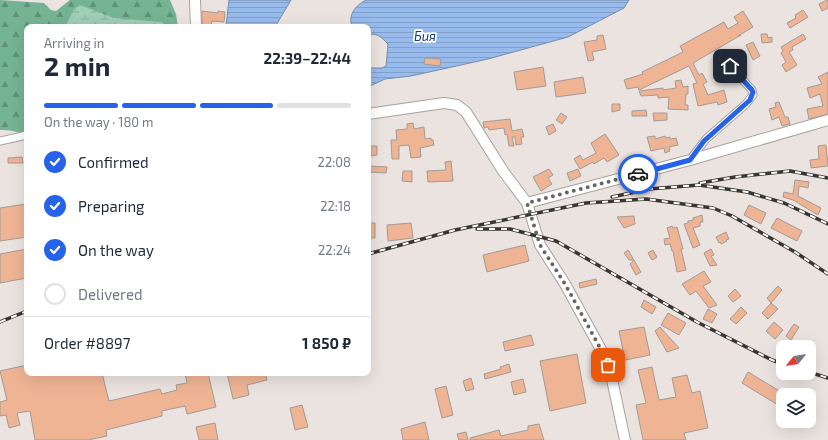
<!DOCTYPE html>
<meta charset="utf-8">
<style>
:root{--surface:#fff;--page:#f2f2f3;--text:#1f2937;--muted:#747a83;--line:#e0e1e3;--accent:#2563eb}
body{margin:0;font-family:"Exo 2",sans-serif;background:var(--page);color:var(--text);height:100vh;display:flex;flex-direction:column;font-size:15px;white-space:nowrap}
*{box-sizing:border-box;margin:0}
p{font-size:13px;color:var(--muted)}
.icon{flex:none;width:22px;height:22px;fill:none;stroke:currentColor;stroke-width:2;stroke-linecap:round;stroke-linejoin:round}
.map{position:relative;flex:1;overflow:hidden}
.panel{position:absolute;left:24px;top:24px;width:347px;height:352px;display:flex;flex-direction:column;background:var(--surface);border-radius:8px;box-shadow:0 4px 16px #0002}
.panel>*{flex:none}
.needle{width:26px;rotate:240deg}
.buttons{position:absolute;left:776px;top:340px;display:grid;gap:8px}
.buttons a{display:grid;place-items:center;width:40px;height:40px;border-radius:8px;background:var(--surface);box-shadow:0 4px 16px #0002;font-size:20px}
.pin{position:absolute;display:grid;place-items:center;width:34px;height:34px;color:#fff;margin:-17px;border-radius:8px;box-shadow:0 2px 6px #0006}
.courier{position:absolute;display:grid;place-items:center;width:40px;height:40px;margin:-20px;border:3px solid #2563eb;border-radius:50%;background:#fff;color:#222;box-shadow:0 1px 5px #0007}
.headline em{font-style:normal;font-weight:700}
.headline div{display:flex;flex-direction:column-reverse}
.headline{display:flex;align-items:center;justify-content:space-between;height:68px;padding:0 20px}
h1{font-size:26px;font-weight:700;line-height:30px}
.bar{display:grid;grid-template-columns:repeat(4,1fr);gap:6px 4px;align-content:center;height:48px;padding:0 20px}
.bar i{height:5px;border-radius:3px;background:var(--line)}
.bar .current{background:var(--accent)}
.bar p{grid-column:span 4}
.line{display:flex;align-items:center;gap:10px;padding:0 20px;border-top:1px solid var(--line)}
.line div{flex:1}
ol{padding:0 20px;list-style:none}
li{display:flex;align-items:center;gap:12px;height:44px}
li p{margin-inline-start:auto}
li .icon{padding:4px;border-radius:50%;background:var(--accent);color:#fff;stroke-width:4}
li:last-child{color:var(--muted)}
li i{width:22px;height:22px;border:2px solid var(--line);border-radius:50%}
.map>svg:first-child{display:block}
.forest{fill:url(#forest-firs)}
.wetland{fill:url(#wetland-marsh)}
.water{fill:url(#water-rules);stroke:#748dae}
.building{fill:#efb494;stroke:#a29b97}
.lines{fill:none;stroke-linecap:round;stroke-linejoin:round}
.street-casing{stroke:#a8a19d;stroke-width:9}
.secondary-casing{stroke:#a8a19d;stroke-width:12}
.street{stroke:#fff;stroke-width:7}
.secondary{stroke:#fff;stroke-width:10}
.rail-casing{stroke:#383533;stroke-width:3.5}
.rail{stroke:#fff;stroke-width:2;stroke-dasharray:6;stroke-linecap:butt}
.done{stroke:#696562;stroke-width:4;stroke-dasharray:0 7.2}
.route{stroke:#2563eb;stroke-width:5}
.labels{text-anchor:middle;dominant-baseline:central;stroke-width:3.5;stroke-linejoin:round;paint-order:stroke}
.water-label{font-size:13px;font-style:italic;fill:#13407b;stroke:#fff}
</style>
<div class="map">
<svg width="828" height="440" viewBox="0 0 828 440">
<defs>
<pattern id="forest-firs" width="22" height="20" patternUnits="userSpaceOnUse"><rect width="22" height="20" fill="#75b493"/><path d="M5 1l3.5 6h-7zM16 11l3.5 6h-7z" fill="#609277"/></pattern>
<pattern id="wetland-marsh" width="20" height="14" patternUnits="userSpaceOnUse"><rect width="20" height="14" fill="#9fcfb5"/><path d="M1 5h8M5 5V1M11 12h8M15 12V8" fill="none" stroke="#89b19b"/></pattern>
<pattern id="water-rules" width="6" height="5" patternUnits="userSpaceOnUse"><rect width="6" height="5" fill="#97bbec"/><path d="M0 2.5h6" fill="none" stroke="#82a0ca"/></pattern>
</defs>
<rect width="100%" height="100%" fill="#ebe3df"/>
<path class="forest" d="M0,0L44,3L51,10L56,11L70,0H170L176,14L178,27H27V136C20,131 8,130 0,130Z"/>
<path class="wetland" d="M80,5L114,18L162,22L166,27H65L74,9Z"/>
<path class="water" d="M229,0H291L275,27H231L226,26Z
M366,0H629L624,8L568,37L488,59L411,76L385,79L370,86H368V68H382L386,66L388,44C382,38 377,32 368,35V27H352C348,14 355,6 366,0Z"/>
<path class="building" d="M827,0H828V8L822,11L819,4Z
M803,10L808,17L790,28L787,23L796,18L795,15Z
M202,11L218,13V11L225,12L224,22L212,21L211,27H202Z
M743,11L753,27L738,36L741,35L693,63L699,75L702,73L707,82L703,84L708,95L724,90L727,102L718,105L717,102L698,106L693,84L697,83L689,66L639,90L638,87L627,89L624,80L643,74L642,72L683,52L680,46L724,22L728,29L738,23L734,17Z
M761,34H767L768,38L772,37V42L762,43Z
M803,34L806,39L792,47L793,50L789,52L797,65L786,72L782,65L786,62L781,53L783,51L781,47Z
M603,35L606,49L592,52L594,60L588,61L584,42L597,40V36Z
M753,42L760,56L753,60L746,45Z
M425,58L441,59L440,66L424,64Z
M543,67L546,86L517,90L514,72Z
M724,72L726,79L717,82L714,74Z
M828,72V114L809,119L807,109L823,106L820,94L810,98L807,88L822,84L818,77Z
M583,77L586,93L556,97L554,82Z
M681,80L683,87L688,86V94H686L685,105H688V110L668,109L669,97L658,98V95L641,96L639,91L663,88V90L676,88L675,81Z
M779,102L785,117H788L790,124L782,126L779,117L772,120L769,109L776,107L775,103Z
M612,104H620V110L612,112Z
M646,110L647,116H632V111Z
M561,113L567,117L562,124L556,120Z
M653,113H667V120L654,121Z
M510,119L512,131L522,129L524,137H521L522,144L516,145L515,137H512L514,146H509L507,134L505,135L504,128L489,130L488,127L484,128L483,122Z
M413,123L414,129L424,127L425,139L431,138V140H433L434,145L420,148L421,157L411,158L409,145L399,146V159H392L391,140H397L396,130L407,129V124Z
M553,124L556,131L549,135L546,127Z
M605,134L619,155L607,162L604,158L594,164L593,162L580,169L574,159L580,155L583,160L596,153L591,143Z
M655,136V139L665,136L666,138L670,137V139L676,138L678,145L669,147L670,151L665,153L664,148L651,151L647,137Z
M826,145L828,166L811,168L810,160L819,159L818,146Z
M371,146H377V155L371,156Z
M22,157L23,163H8V158Z
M451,161L453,181L428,182L427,171L446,170L445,162Z
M368,166L387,167L386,173L368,172Z
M549,169L553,175L548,178L552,184L541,191L533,177Z
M578,169L581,176L570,181L567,173Z
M403,171H412V182L402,181Z
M795,180L809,182L808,188L799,186L798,196L821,208L818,215L793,200L783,197L784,192L793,194Z
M26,204L27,212V237L0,241V208Z
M749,205L766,213L761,224L744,215Z
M702,215L703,222H700V226L693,228L700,245L693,248L684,224L688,223V221L693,220V218Z
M634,216L635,224L624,228L617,217Z
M777,218L802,231L797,241L771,228Z
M368,223H375V238H368Z
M411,223L413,238L388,241L387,225Z
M672,226L673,228L677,227L683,249H681L686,270L677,272L673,251H672L670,244L665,245L664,239L670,238L667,228Z
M726,232L729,239L726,240L727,241L721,244L720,242L719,243L716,237Z
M525,245L529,261L487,272L483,255Z
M27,249V278L0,283V254Z
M711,249L714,255L711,256L717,265L710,266L704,253Z
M628,250L641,272L636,275L630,264L634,260H629L624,253Z
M653,250L657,257L652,260L648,253Z
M704,271L711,282L703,286L717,305L709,308L696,291L690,295L682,284Z
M596,279L597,284L580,288L579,283Z
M778,286L782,290L771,303L767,298Z
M735,289L741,296L733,302L728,296Z
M644,300L656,307L652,314L641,307Z
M771,303L778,309L768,319L762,313Z
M741,307L747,313L736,324L730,319Z
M708,309L717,314L712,323L703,319Z
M668,313L686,323L679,335L661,325Z
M774,322L783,330L775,339L766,331Z
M794,324L799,327L791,340L786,336Z
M644,327L650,355L625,360L619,331Z
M660,327L679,348L667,352L655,331Z
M531,335L534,345L505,351L503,342Z
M577,354L586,403L550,411L540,361Z
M509,364L511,372L485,379L484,374L501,369L500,367Z
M27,365V373H102L109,401L160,389L162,394L177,390L176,385L187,383L185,373H208L216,407L187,414L185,406L162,411V416L106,430L107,436L88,440H35L30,411L17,413L20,425L9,428L6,415L0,416V402L7,400L0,371Z
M652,367L659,400L676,397L672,378L687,375L692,393L700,391L708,428L684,433L686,440H643L636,405L646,403L638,370Z
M748,372L783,393V408L742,383Z
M227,373H265L267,380L247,385L249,395L233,399Z
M471,378L474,389L466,391L463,381Z
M523,379L526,392L514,395L511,382Z
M446,386L453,415L442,418L435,389Z
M302,405L308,427L295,430L290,408Z
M425,422L429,440H403L401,429Z
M215,423L218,440H199L196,427Z
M539,424L544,440H470V438L499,430L501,436L528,430V426Z
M466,432L468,440H459L457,434Z"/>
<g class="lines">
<defs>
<path id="street" d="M0,141L27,135
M690,160L706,139L746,104L753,95L752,90L730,66"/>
<path id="secondary" d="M195,0L196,27
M368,114L444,103L457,105L466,112L503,171L527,203L540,245L565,284L604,355L611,375L625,440
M527,203L690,160L828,120"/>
</defs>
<use href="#street" class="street-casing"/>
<use href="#secondary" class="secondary-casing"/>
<use href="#street" class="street"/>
<use href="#secondary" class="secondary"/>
<defs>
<path id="rail" d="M700,183L735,177L790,171L828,178
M612,197L649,189L699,185L747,192L784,203L828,224
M477,229H510L556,241L697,322L772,360L783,364
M368,254L455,230L586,203L646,199L713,208L732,216L795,252L828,274
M0,322L27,311
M809,372L828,378"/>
</defs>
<use href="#rail" class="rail-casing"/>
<use href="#rail" class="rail"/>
</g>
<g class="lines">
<path class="done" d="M608,365L604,355L565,284L540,245L527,203L638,174"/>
<path class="route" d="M638,174L690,160L704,141L750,100L753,92L752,90L730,66"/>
</g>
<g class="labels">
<g class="water-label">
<text x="425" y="36">Бия</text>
</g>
</g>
</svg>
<div class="buttons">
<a><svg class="needle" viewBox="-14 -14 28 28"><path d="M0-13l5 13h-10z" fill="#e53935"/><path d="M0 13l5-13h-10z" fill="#747a83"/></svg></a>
<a><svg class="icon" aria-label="layers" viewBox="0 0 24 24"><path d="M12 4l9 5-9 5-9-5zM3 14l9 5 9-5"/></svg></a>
</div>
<div class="pin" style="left:608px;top:365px;background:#ea580c"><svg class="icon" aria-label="bag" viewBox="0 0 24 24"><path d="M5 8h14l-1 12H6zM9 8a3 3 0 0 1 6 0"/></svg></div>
<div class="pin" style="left:730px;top:66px;background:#1f2937"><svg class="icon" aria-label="home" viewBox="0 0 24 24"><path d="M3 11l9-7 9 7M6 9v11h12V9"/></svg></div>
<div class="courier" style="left:638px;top:174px"><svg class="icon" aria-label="car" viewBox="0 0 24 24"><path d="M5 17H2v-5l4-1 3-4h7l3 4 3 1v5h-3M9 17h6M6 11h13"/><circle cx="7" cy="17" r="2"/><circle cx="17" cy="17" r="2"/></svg></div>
<section class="panel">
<div class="headline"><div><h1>2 min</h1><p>Arriving in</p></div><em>22:39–22:44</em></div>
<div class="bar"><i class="current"></i><i class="current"></i><i class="current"></i><i></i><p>On the way · 180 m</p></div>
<ol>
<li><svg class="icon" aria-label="check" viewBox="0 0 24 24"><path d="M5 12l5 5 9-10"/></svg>Confirmed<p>22:08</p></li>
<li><svg class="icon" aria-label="check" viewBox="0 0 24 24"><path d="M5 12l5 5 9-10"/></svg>Preparing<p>22:18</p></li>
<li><svg class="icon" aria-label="check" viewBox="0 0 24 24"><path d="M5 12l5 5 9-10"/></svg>On the way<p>22:24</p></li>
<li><i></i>Delivered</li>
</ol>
<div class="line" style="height:52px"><div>Order #8897</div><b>1 850 ₽</b></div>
</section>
</div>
